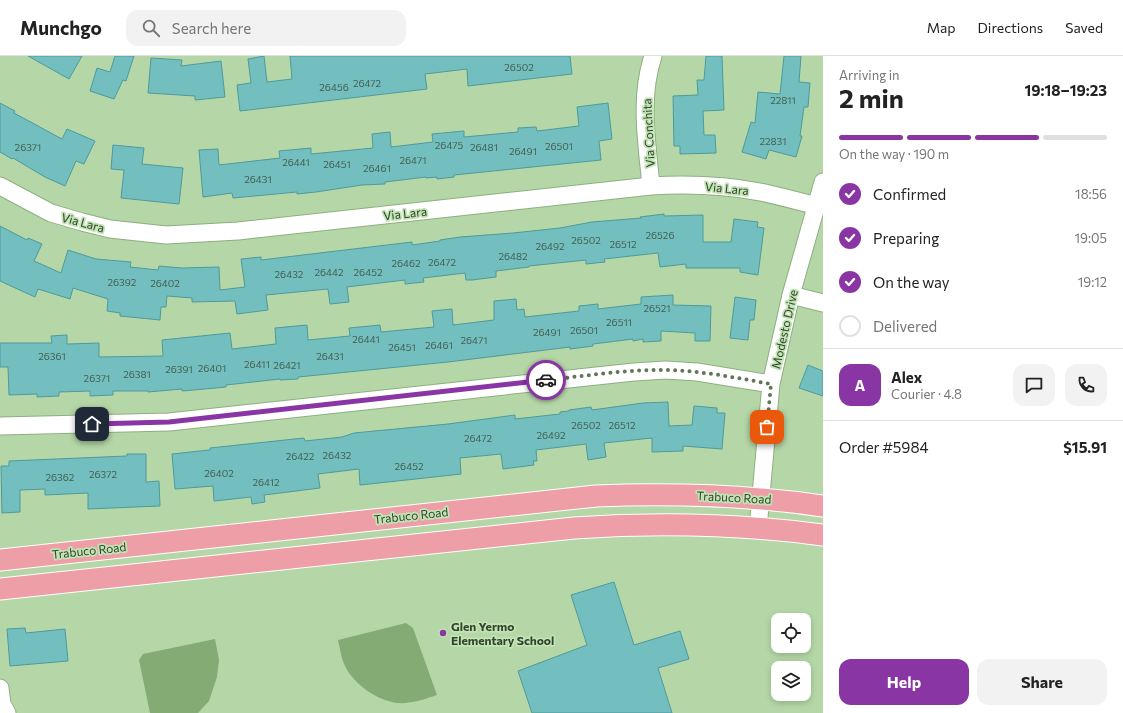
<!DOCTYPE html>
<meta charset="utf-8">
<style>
:root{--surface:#fff;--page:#f2f2f2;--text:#222;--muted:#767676;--line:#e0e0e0;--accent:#8935a4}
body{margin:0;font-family:Commissioner,sans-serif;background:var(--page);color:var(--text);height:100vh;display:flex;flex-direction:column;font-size:15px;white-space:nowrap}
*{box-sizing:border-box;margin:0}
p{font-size:13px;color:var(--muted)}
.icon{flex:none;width:22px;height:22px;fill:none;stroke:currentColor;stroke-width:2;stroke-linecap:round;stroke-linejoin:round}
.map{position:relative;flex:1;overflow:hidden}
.sheet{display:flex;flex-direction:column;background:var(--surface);width:300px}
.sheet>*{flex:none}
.fabs{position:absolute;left:771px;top:557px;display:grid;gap:8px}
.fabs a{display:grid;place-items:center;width:40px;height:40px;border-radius:8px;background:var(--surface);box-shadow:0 2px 6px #0003;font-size:20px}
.pin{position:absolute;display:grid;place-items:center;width:34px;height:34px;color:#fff;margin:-17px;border-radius:8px;box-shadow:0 2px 6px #0006}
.courier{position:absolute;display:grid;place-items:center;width:40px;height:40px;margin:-20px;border:3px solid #8935a4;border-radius:50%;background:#fff;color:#222;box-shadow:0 1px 5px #0007}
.overview em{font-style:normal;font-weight:700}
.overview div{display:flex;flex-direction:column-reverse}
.overview{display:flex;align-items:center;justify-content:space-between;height:68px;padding:0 16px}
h1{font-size:26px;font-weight:700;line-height:30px}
.bar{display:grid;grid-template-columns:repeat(4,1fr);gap:6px 4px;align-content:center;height:48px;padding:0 16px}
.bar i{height:5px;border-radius:3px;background:var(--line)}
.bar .selected{background:var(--accent)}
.bar p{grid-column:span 4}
.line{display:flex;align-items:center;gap:10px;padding:0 16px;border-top:1px solid var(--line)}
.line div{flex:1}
.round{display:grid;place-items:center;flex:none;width:42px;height:42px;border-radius:12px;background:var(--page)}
ol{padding:0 16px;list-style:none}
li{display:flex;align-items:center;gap:12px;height:44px}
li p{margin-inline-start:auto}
li .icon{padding:4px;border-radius:50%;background:var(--accent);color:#fff;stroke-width:4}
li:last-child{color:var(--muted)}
li i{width:22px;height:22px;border:2px solid var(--line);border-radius:50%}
.action{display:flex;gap:8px;margin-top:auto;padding:8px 16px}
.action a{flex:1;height:46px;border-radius:12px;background:var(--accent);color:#fff;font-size:16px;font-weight:700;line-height:46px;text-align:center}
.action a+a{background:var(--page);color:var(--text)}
header{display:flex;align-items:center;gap:24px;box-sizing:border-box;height:56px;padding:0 20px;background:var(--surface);border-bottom:1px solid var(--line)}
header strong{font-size:19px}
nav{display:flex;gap:22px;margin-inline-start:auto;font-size:14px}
.search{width:280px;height:36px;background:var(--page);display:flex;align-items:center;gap:10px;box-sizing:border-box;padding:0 14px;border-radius:12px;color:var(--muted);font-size:15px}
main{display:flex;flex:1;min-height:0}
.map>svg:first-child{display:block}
.green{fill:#83ab73}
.building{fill:#73bebf;stroke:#4e9a9b}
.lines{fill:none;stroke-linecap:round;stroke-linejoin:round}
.minor-casing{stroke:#8eaf80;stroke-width:19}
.major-casing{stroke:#fff;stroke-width:23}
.minor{stroke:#fff;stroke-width:17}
.major{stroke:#ed9ea6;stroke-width:21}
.done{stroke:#617658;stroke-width:4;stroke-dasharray:0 7.2}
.route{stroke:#8935a4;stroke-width:5}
.poi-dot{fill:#8935a4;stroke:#c1e4b4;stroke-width:1.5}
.labels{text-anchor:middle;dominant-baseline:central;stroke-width:3.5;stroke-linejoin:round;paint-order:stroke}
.number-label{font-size:10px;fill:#446152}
.street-label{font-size:12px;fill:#34422e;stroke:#c1e4b4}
.poi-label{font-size:12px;font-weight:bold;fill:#34422e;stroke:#c1e4b4;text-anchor:start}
</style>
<header>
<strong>Munchgo</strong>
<div class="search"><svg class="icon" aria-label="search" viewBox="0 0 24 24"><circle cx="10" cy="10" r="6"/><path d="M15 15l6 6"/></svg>Search here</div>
<nav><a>Map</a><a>Directions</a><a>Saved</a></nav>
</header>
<main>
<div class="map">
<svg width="823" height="657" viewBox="0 0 823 657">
<rect width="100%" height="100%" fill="#b5d7a7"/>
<path class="green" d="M406,567L413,572L437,639C425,643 411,648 398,647C377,645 352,627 344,608C341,601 340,592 338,584Z
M215,583L219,604L217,621L209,645L198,657H150L139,604L143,598Z"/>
<path class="building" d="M28,0H82L69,23Z
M115,0H134L126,25L123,24L114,43L90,35L97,12L110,16Z
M264,0L267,26L292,23L290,0H570L572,18L468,30L467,13L425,18L427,33L240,55L237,29L251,27L248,3Z
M706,0H722L724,54L703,55L704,79H715L716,97L680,98V90H674L673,40L698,39L697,24H704Z
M784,0H801L799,26L810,27L808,51H804L800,80H802L796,101L769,94L766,103L742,96L751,66L755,67L758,36L780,38Z
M151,2L182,4L181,10L221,5L225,41L195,44V40L148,37Z
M0,47L15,55L14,57L62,83L67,73L95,85L84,108L76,105L65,130L45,121L13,102L12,103L0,96Z
M608,47L612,83L599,85L601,104L454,119V121L437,123V121L426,122V121L385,126V128L362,129L316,136L297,138V136L233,142L232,137L203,141L199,94L218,93L219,109L280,102L279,95L311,92V98L373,92L372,78L390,76L391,91L433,86L432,78L464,75V81L518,76V72L536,71L537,75L579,70L577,51Z
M113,89L144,92L142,108L183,112L179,148L121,142L124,114L111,113Z
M664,158V160L703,159V186H731L734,163L758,166L757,171L764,172L758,219L740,216V212H686V208L660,211L658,197L604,203L605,206L586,208V204L529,210V211L496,215V221L472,224H466L465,217L423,222L424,226L405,228V224L347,231L349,246L330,248L328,233L266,239L268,254L237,258L235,245L192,246V242L167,240L166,251H161L160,264L120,260V257L107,255L108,243L73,232L70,243L38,233L35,241L0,225V170L27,184L28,182L42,188L34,205L61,217L68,194L96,203L131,206L130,211L158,214L159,210L182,212L219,211L220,234L245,231L241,203L261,201V204L412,186V189L440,185V184L460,181L513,177L560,172L592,166L641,162L640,161Z
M673,239V249L711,250L710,285H695V277L661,275V285L643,286V283L633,285V283L593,288V290L570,293V291L448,306L298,321V323L280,324V323L226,329V331L205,333L182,335V333L148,336V335H113V339L90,340V335L59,336V340L37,341V338L9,339L8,311H0V287H52L51,280L67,279V288L99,287V301L163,300L162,284L230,277L232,293L276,288L275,272L307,269L308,284L350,280L349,272L380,269L381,276L434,271L432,255L452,253L453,269L494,264V245L516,243L517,254L524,253L525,261L579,255V250L598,248V253L641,248V241Z
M735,241L756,244L754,264H750L748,284L730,282Z
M808,309L823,315V340L799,332Z
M668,346L669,370L692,369L694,350L717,352V357H725L722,393L683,390V395L652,396V382L604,387L606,401L588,404L586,388L536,394L537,405H533L534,409L503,413L501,398L460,402L461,418L425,422L360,429L359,413L318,418L320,432L264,439L265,446L252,448L251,441L214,445L213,430L175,433L172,398L209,394H210V392L304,382L305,385L342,381L354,377L448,368L515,359V363L560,358V356L569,355V354L591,351L592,354L643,347Z
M127,398H146V426L159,425L160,450L88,453V437L45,439V433L20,434V456L2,457L1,410H9V405L127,400Z
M614,526L634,589L680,575L689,603L658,612L672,657H532L518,615L587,589L571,539Z
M25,572L26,577L65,573L68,605L10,610L7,573Z"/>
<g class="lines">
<defs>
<path id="minor" d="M0,130L51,157L82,166L110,173L166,179L238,175L651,130C687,128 724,129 760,136C779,140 798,145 817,150
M651,130C647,87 639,42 653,0
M791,239L823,247
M0,370L169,366L634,316L666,314L697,316L771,328
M758,472L771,328L791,239L823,126
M0,632L2,648L7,657"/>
<path id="major" d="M0,504L596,440C672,437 747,439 823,450
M0,533L574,472C658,466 740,468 823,479"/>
</defs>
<use href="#minor" class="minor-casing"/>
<use href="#major" class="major-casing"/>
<use href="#minor" class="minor"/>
<use href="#major" class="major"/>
</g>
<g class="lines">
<path class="done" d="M546,324C586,320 628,313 668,314C703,315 737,322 771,328L767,371"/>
<path class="route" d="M92,368L169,366L546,324"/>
</g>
<circle class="poi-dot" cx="443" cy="577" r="4"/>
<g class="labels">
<g class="number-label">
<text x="519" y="11">26502</text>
<text x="367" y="27">26472</text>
<text x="334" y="31">26456</text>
<text x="783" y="44">22811</text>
<text x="773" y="85">22831</text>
<text x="449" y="89">26475</text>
<text x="559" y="90">26501</text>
<text x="28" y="91">26371</text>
<text x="484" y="91">26481</text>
<text x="523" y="95">26491</text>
<text x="413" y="104">26471</text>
<text x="296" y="106">26441</text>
<text x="337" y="108">26451</text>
<text x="377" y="112">26461</text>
<text x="258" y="123">26431</text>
<text x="660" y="179">26526</text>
<text x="586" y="184">26502</text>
<text x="623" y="188">26512</text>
<text x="550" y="190">26492</text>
<text x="513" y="200">26482</text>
<text x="442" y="206">26472</text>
<text x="406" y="207">26462</text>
<text x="329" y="216">26442</text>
<text x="368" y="216">26452</text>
<text x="289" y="218">26432</text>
<text x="122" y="226">26392</text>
<text x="165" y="227">26402</text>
<text x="657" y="252">26521</text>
<text x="619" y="266">26511</text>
<text x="584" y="274">26501</text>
<text x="547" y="276">26491</text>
<text x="366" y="283">26441</text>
<text x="474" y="284">26471</text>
<text x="439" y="289">26461</text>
<text x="402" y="291">26451</text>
<text x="52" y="300">26361</text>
<text x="330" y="300">26431</text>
<text x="257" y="308">26411</text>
<text x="287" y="309">26421</text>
<text x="212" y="312">26401</text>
<text x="179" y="313">26391</text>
<text x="137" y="318">26381</text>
<text x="97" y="322">26371</text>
<text x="586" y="369">26502</text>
<text x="622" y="369">26512</text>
<text x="551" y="379">26492</text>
<text x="478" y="382">26472</text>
<text x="337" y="399">26432</text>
<text x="300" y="400">26422</text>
<text x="409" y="410">26452</text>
<text x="219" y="417">26402</text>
<text x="103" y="418">26372</text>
<text x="60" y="421">26362</text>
<text x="266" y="426">26412</text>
</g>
<g class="street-label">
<text transform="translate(648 77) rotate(-93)">Via Conchita</text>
<text transform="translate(727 132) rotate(6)">Via Lara</text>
<text transform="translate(405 157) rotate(-6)">Via Lara</text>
<text transform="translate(83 166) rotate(15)">Via Lara</text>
<text transform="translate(784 273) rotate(-77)">Modesto Drive</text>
<text transform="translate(734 441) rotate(3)">Trabuco Road</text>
<text transform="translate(411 459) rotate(-6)">Trabuco Road</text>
<text transform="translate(89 494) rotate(-6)">Trabuco Road</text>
</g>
<g class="poi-label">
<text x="451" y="570">Glen Yermo<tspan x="451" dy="14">Elementary School</tspan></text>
</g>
</g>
</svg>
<div class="fabs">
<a><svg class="icon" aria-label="locate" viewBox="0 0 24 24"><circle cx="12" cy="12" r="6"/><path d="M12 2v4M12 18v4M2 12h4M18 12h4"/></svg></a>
<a><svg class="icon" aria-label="layers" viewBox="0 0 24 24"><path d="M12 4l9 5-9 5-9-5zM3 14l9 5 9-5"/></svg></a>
</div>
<div class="pin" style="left:767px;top:371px;background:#ea580c"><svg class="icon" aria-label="bag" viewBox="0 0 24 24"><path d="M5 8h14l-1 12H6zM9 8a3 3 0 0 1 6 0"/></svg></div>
<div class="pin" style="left:92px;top:368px;background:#1f2937"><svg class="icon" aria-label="home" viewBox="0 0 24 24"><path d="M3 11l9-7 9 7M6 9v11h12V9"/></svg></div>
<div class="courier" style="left:546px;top:324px"><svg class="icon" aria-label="car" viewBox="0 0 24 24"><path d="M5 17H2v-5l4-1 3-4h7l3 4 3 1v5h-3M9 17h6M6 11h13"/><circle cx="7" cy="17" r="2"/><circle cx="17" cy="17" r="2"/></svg></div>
</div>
<section class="sheet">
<div class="overview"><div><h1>2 min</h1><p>Arriving in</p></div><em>19:18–19:23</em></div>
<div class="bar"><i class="selected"></i><i class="selected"></i><i class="selected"></i><i></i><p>On the way · 190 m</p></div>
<ol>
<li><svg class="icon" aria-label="check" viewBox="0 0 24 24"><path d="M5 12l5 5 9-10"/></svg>Confirmed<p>18:56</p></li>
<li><svg class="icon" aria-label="check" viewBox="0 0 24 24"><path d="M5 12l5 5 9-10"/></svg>Preparing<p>19:05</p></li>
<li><svg class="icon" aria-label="check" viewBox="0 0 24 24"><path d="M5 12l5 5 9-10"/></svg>On the way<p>19:12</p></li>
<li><i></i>Delivered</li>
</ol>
<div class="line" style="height:72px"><b class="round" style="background:var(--accent);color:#fff">A</b><div><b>Alex</b><p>Courier · 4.8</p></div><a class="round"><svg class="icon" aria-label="chat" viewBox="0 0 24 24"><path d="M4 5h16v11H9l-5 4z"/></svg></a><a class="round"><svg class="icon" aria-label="phone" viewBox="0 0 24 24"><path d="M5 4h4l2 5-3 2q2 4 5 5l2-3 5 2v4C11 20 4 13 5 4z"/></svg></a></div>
<div class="line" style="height:52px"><div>Order #5984</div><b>$15.91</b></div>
<div class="action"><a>Help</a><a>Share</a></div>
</section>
</main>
